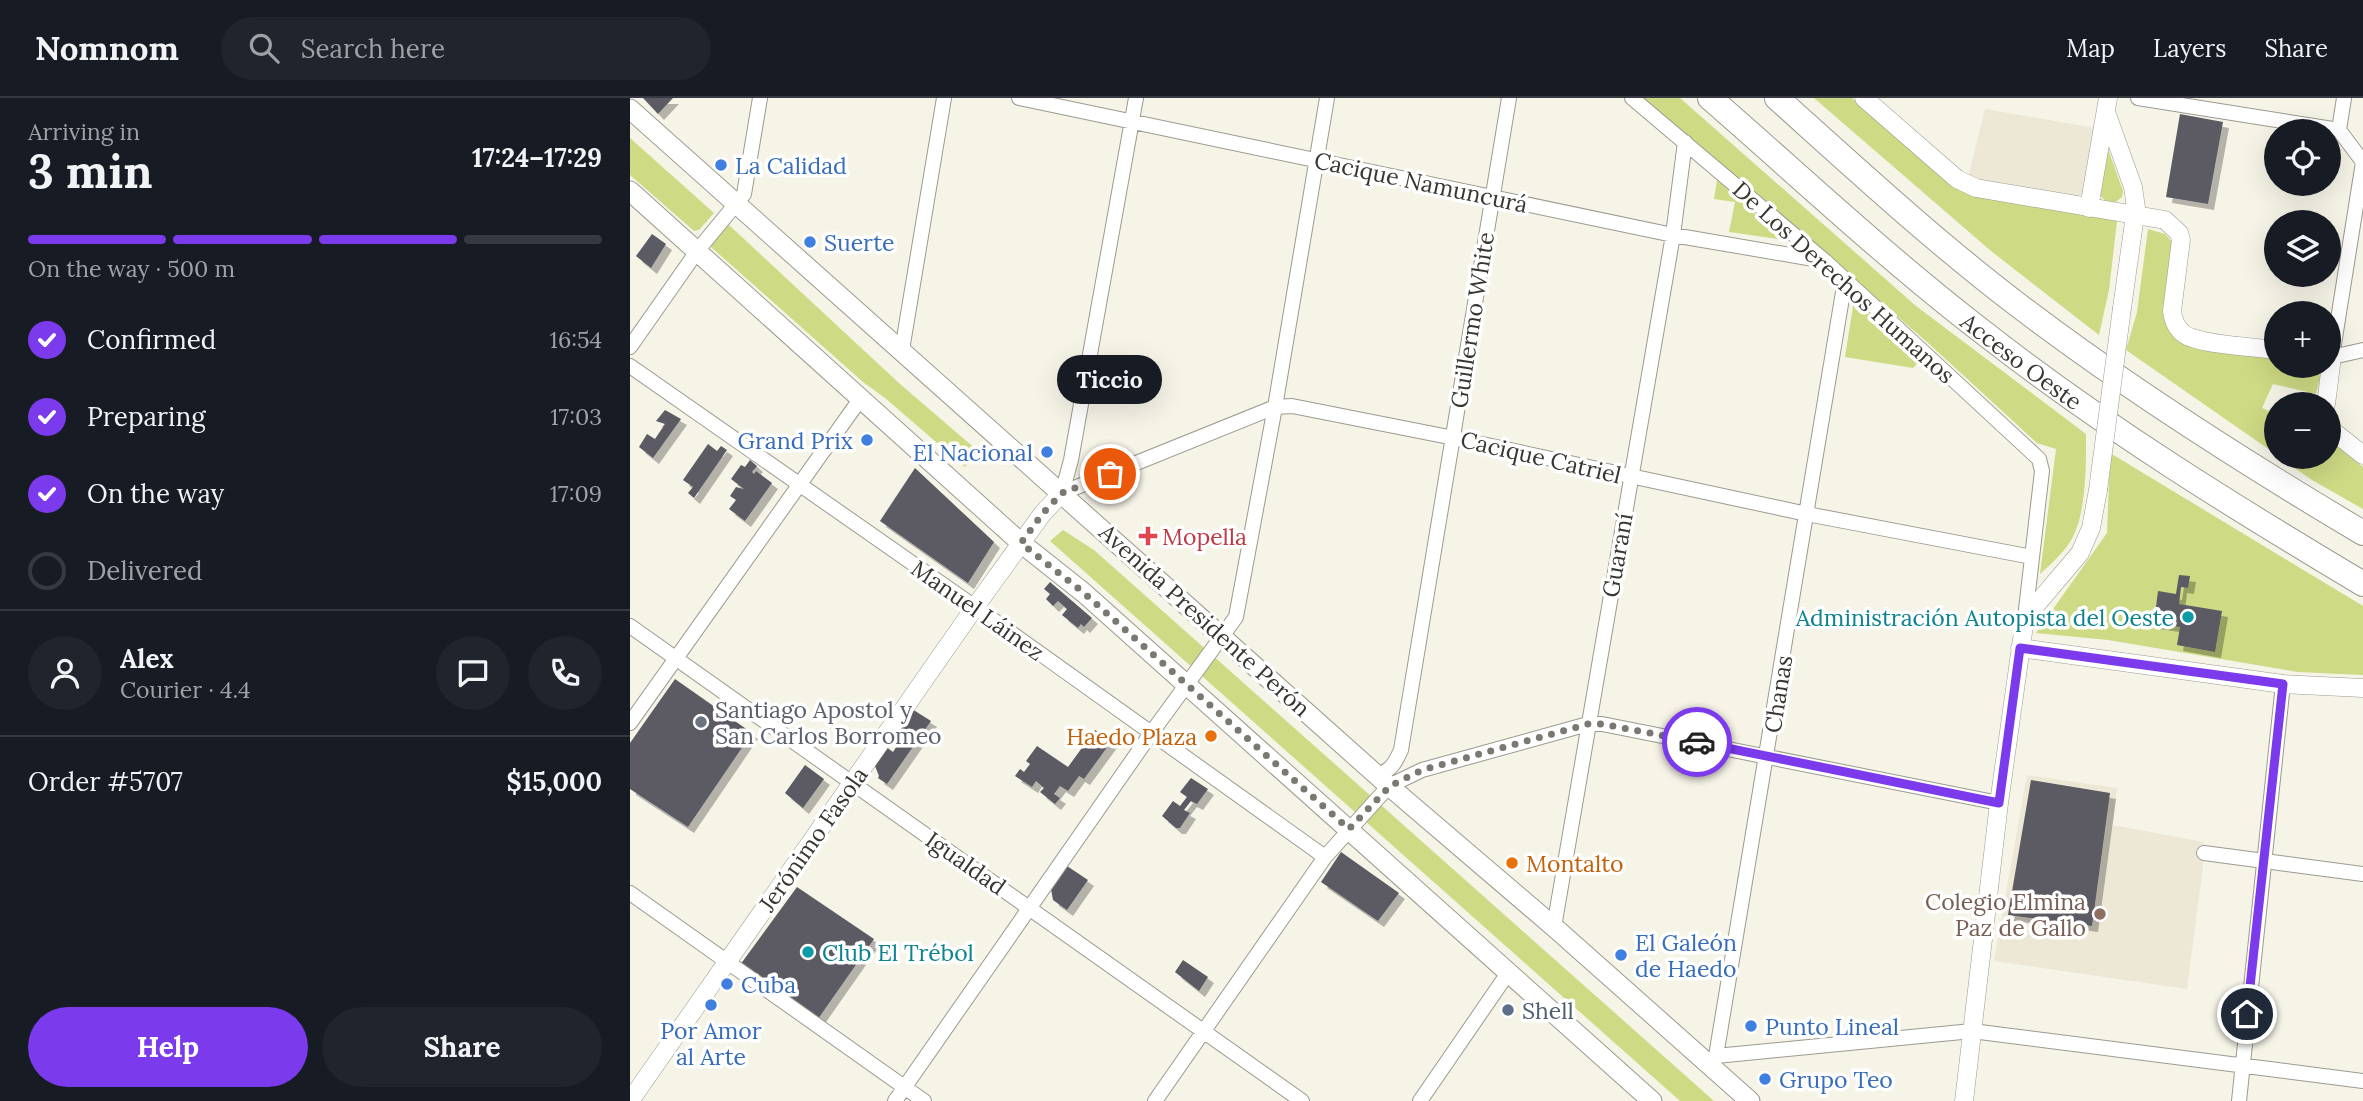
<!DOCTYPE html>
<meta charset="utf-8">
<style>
:root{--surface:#171b24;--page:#20242c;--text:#f1f3f6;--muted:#9ea1a6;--line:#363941;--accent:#7c3aed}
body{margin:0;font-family:Lora,serif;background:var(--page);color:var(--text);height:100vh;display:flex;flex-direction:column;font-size:26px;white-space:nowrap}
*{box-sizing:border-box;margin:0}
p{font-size:23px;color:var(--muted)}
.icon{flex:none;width:38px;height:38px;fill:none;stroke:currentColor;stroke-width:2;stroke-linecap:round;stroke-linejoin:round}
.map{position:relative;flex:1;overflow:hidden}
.sheet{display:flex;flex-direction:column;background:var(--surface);width:630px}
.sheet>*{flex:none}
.controls{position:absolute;left:1634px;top:21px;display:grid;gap:14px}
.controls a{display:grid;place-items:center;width:77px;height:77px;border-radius:50%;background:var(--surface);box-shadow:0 7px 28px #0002;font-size:35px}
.pin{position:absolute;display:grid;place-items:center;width:60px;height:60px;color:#fff;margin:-30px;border:4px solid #fff;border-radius:50%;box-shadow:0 2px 7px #0007}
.courier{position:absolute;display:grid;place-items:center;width:70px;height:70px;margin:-35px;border:5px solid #7c3aed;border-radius:50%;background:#fff;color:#222;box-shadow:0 2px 9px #0007}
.bubble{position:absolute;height:49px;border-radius:24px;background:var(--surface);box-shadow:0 7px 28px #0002;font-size:23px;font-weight:700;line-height:49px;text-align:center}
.headline em{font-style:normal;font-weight:700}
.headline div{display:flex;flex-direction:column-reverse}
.headline{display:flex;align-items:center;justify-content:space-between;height:119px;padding:0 28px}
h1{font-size:46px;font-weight:700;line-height:52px}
.bar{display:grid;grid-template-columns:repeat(4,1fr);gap:10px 7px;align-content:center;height:84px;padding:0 28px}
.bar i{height:9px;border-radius:5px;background:var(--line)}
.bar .active{background:var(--accent)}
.bar p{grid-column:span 4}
.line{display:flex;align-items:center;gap:18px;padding:0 28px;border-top:2px solid var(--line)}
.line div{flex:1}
.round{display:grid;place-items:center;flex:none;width:74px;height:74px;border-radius:37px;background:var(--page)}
ol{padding:0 28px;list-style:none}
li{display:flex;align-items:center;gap:21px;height:77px}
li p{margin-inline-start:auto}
li .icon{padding:7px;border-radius:50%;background:var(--accent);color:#fff;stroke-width:4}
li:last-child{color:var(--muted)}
li i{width:38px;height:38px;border:4px solid var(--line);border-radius:50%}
.action{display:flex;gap:14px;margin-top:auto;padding:14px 28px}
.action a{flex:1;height:80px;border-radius:42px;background:var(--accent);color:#fff;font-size:28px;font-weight:700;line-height:80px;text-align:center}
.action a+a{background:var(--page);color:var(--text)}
header{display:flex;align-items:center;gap:42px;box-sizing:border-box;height:98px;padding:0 35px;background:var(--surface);border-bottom:2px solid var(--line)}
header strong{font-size:33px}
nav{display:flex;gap:38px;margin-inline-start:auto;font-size:24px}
.search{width:490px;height:63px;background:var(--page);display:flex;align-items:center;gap:18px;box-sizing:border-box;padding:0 24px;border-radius:38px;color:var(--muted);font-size:26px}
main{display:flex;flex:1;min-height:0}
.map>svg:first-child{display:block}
.built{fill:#ede8d6}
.green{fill:#ceda84}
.building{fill:#5b5a63;filter:url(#shadow)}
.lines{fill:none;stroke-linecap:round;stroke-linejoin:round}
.minor-casing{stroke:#9c9a8f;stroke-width:16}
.tertiary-casing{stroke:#9c9a8f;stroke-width:19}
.secondary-casing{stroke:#9c9a8f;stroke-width:21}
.motorway-casing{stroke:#9c9a8f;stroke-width:26}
.minor{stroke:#fff;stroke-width:14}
.tertiary{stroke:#fff;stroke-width:18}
.secondary{stroke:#fff;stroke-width:19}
.motorway{stroke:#fff;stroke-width:24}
.tertiary-bridge-casing{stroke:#9c9a8f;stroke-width:19;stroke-linecap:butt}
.tertiary-bridge{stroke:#fff;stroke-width:18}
.done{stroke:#7a7871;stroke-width:7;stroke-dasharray:0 12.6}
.route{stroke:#7c3aed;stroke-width:9}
.shop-dot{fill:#3f7fe0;stroke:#fff;stroke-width:2.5}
.health-dot{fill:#e0444e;stroke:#fff;stroke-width:2.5}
.culture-dot{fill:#0f9aa8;stroke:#fff;stroke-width:2.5}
.worship-dot{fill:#6b7280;stroke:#fff;stroke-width:2.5}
.food-dot{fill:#e8710a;stroke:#fff;stroke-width:2.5}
.education-dot{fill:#8d6e63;stroke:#fff;stroke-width:2.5}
.service-dot{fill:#5c6f8a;stroke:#fff;stroke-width:2.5}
.labels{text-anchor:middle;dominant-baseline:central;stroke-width:7;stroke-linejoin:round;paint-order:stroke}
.shop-label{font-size:23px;fill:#366cbe;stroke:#fff;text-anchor:start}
.street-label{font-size:23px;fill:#373631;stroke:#fff}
.health-label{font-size:23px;fill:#be3a42;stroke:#fff;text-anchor:start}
.culture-label{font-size:23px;fill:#0d838f;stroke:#fff;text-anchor:end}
.worship-label{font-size:23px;fill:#5b616d;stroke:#fff;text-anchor:start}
.food-label{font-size:23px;fill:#c56008;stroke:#fff;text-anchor:end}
.education-label{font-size:23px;fill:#785e54;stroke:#fff;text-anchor:end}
.service-label{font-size:23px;fill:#4e5e75;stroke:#fff;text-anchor:start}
</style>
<header>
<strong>Nomnom</strong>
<div class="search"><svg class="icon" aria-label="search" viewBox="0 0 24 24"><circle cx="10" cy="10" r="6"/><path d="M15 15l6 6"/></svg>Search here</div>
<nav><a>Map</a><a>Layers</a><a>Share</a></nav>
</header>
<main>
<section class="sheet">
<div class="headline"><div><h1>3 min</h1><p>Arriving in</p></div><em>17:24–17:29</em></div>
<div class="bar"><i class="active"></i><i class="active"></i><i class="active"></i><i></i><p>On the way · 500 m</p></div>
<ol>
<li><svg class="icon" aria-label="check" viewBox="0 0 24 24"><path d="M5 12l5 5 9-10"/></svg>Confirmed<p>16:54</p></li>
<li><svg class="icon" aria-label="check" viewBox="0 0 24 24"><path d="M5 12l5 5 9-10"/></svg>Preparing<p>17:03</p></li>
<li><svg class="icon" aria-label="check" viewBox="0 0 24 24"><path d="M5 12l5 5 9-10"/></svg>On the way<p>17:09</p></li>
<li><i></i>Delivered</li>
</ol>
<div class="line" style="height:126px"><a class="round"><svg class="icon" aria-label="person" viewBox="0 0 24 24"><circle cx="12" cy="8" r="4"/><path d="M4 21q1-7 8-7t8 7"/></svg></a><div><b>Alex</b><p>Courier · 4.4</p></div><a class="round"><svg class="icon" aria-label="chat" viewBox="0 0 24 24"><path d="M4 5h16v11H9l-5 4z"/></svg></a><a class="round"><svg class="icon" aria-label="phone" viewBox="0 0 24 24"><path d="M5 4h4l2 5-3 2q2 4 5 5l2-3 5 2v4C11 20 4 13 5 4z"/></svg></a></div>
<div class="line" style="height:91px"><div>Order #5707</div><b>$15,000</b></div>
<div class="action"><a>Help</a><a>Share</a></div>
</section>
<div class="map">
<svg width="1733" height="1003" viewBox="0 0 1733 1003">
<defs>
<filter id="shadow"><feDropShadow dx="6" dy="6" stdDeviation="0" flood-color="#0004"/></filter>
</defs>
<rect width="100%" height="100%" fill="#f6f3e7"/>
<path class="built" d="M1355,11L1465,30L1453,96L1447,99L1338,79Z
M1397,677L1487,690L1483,727L1574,744L1573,768L1557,891L1364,863Z"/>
<path class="green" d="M1013,0H1050L1286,208L1456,336C1456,367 1457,417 1440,444C1432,456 1421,466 1410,476L1426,351L1407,345L1297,244Z
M1184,0H1222L1325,90L1366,102L1487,123L1479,192L1469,237L1361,153Z
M0,40L84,115L69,132L64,133L0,77Z
M1478,51L1493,93L1492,99L1483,106L1477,105L1470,97Z
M1087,82L1155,142L1099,134L1105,104L1084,101Z
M95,126L100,128L270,286L348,353L335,369L255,300L233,284L81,149L78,146Z
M1518,131L1535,136L1545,147L1537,225L1647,259V268H1689L1692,271L1686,296L1643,286L1632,310L1639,313L1640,319L1647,320V357L1496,252L1507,214Z
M1224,202L1291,262L1283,270L1215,259Z
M1699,342L1733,369V411L1682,382L1649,359H1699Z
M1480,355L1733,508V577L1668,574L1478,542L1406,535L1477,435Z
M433,432L464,452L1084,1003H1050L420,443Z"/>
<path class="building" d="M13,0H43L28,16Z
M1550,16L1593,24L1578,106L1536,99Z
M22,136L36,146L21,170L6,158Z
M35,312L51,321L23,360L9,349L17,336L25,341L35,326L26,323Z
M78,346L87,353L91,348L97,352L64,400L58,395L63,389L53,382Z
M120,362L127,368L122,374L124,376L126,373L142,385L115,423L99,411L106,402L100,398L106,389L114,391L101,381L111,367L115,369Z
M285,370L364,444L338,485L250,423Z
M1549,477L1560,478L1558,490L1551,489L1549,506L1592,513L1585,554L1547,547L1550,529L1524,525L1528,493L1546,496Z
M420,484L462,520L454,529L451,526L448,530L432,517L437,511L428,503L423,508L416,501L420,496L414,491Z
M45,581L122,635L58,729L0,691V645Z
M282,611L301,623L257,686L248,680L249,678L245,668L255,648L263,654L270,643L263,638Z
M465,632L481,644L454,681L449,678L438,693L430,688L424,696L430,700L425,706L410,694L414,690L406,683L402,689L385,678L390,671L394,674L400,666L396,663L407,648L438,669Z
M175,667L194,681L173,710L155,695Z
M561,680L578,691L567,706L561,703L554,712L560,715L550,730H546L532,718L543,703L550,708L557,699L550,694Z
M1401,682L1480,695L1462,828L1378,817Z
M711,754L769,795L748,823L691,784Z
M437,768L458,782L437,812L423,802L421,791Z
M167,789L244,841L188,921L110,867Z
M553,862L578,879L569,893L545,874Z"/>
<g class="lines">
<defs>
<path id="minor" d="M389,0L1043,137L1195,163
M1002,0L1195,163L1409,361L1412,373L1395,520
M1508,0L1709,32L1733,64
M1709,32L1714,0
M1733,64L1702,259L1733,252
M0,249L68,152L114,96L130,0
M272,252L314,0
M0,268L345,509L695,759
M432,395L645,309L662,308L824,340L1177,416L1402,459
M432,395L441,362L506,0
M0,528L672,1003
M0,625L231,300
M747,677C761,673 765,665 771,652L879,0
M1574,755L1733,776
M0,795L294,1003
M924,829L1043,137L1055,44
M1086,958L1342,933L1733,983
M1080,966L1086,958L1215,182
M265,1003L522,634L606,519L645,309L697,0
M525,1003L695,759L759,688L792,672L958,626H972L1369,705
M790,1003L878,875
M1609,1003L1653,586"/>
<path id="tertiary" d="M1234,0L1327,81L1346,90L1535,122L1549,135L1551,142L1542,213C1543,222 1546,230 1554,236C1570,247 1625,249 1647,252
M1476,14L1503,89L1506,110L1492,210
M1459,110L1478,0
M1696,306L1702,259H1699
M1699,330L1733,357
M1390,550L1653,586L1733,590
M0,1003L345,509L413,415L432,395
M1334,1003L1369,705L1395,520L1450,455L1461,430L1468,392"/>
<path id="secondary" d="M0,11L759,688L924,829L1120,1003
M0,93L391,445L454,495L1022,1003"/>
<g id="motorway">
<path id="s1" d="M1080,0C1172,80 1261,164 1358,238C1476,330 1604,409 1733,486"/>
<path d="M1147,0C1226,71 1304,143 1388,207C1498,291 1615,365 1733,435"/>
</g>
</defs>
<use href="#minor" class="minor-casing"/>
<use href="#tertiary" class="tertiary-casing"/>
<use href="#secondary" class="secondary-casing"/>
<use href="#motorway" class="motorway-casing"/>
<use href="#minor" class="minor"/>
<use href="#tertiary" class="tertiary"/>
<use href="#secondary" class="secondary"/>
<use href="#motorway" class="motorway"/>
<defs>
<path id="tertiary-bridge" d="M1468,392L1492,210"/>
</defs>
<use href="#tertiary-bridge" class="tertiary-bridge-casing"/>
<use href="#tertiary-bridge" class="tertiary-bridge"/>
</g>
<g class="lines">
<path class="done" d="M480,376L432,395L413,415L391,445L454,495L719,731L760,688L792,672L958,626H972L1067,644"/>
<path class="route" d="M1067,644L1369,705L1390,550L1653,586L1617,916"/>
</g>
<g class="shop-dot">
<circle cx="91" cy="67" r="7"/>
<circle cx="180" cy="144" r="7"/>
<circle cx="237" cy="342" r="7"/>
<circle cx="417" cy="354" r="7"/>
<circle cx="991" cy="857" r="7"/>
<circle cx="97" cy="886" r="7"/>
<circle cx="81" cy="907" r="7"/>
<circle cx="1121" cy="928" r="7"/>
<circle cx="1135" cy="981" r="7"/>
</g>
<path class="health-dot" d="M514.5 427.5h7v7h7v7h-7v7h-7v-7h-7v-7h7z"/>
<g class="culture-dot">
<circle cx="1558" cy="519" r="7"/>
<circle cx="178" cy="854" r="7"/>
</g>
<circle class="worship-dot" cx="71" cy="624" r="7"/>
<g class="food-dot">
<circle cx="581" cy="638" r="7"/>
<circle cx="882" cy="765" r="7"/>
</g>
<circle class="education-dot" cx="1470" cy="816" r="7"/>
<circle class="service-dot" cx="878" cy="912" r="7"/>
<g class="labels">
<g class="shop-label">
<text x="105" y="67">La Calidad</text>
<text x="194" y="144">Suerte</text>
<text x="223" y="342" text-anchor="end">Grand Prix</text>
<text x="403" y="354" text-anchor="end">El Nacional</text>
<text x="1005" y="844">El Galeón<tspan x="1005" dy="26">de Haedo</tspan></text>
<text x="111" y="886">Cuba</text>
<text x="1135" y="928">Punto Lineal</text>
<text x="81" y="932" text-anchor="middle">Por Amor<tspan x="81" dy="26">al Arte</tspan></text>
<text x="1149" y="981">Grupo Teo</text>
</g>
<g class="street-label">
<text transform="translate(791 84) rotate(12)">Cacique Namuncurá</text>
<text transform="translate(1214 184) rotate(42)">De Los Derechos Humanos</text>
<text transform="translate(842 222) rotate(-81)">Guillermo White</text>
<text stroke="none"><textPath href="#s1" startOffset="408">Acceso Oeste</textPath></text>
<text transform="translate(911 359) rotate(13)">Cacique Catriel</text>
<text transform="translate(987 457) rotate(-80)">Guaraní</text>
<text transform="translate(348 512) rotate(35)">Manuel Láinez</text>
<text transform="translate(575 522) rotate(42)">Avenida Presidente Perón</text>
<text transform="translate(1148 596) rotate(-81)">Chanas</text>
<text transform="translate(183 741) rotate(-55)">Jerónimo Fasola</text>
<text transform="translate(336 765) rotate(35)">Igualdad</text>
</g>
<g class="health-label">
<text x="532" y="438">Mopella</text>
</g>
<g class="culture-label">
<text x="1544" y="519">Administración Autopista del Oeste</text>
<text x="192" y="854" text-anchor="start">Club El Trébol</text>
</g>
<g class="worship-label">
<text x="85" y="611">Santiago Apostol y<tspan x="85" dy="26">San Carlos Borromeo</tspan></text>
</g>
<g class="food-label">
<text x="567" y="638">Haedo Plaza</text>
<text x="896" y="765" text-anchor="start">Montalto</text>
</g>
<g class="education-label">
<text x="1456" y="803">Colegio Elmina<tspan x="1456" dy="26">Paz de Gallo</tspan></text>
</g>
<g class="service-label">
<text x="892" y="912">Shell</text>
</g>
</g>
</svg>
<div class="controls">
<a><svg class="icon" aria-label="locate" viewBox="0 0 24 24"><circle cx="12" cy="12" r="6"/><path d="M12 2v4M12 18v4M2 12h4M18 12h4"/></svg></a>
<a><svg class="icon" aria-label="layers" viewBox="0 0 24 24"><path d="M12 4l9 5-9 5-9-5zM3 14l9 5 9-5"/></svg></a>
<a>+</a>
<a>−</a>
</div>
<div class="pin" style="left:480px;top:376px;background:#ea580c"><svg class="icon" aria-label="bag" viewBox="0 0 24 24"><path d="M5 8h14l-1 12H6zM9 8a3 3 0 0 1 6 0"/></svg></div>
<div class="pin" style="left:1617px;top:916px;background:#1f2937"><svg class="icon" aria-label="home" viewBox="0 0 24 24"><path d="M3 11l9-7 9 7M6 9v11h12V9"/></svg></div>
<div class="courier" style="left:1067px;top:644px"><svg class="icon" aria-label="car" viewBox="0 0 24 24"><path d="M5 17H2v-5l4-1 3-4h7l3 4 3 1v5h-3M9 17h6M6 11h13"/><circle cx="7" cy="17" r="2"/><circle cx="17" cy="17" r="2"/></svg></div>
<div class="bubble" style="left:427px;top:257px;width:105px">Ticcio</div>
</div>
</main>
